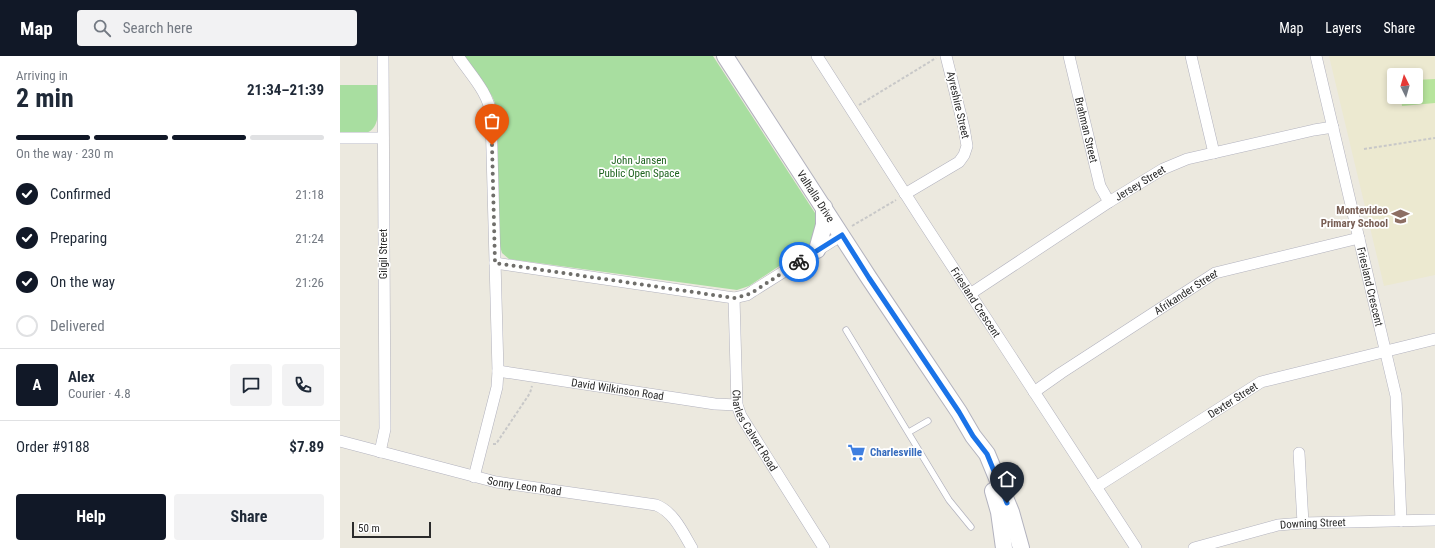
<!DOCTYPE html>
<meta charset="utf-8">
<style>
:root{--surface:#fff;--page:#f2f2f3;--text:#1f2937;--muted:#747a83;--line:#e0e1e3;--accent:#111827}
body{margin:0;font-family:"Roboto Condensed",sans-serif;background:var(--page);color:var(--text);height:100vh;display:flex;flex-direction:column;font-size:15px;white-space:nowrap}
*{box-sizing:border-box;margin:0}
p{font-size:13px;color:var(--muted)}
.icon{flex:none;width:22px;height:22px;fill:none;stroke:currentColor;stroke-width:2;stroke-linecap:round;stroke-linejoin:round}
.map{position:relative;flex:1;overflow:hidden}
.drawer{display:flex;flex-direction:column;background:var(--surface);width:340px}
.drawer>*{flex:none}
.needle{width:26px;rotate:355deg}
.fabs{position:absolute;left:1047px;top:12px;display:grid;gap:8px}
.fabs a{display:grid;place-items:center;width:36px;height:36px;border-radius:4px;background:var(--surface);box-shadow:0 2px 6px #0003;font-size:20px}
.scale{position:absolute;left:12px;bottom:10px;width:79px;box-sizing:border-box;padding-left:4px;border:2px solid #2b2b2b;border-top:0;font-size:11px;line-height:14px;white-space:nowrap;color:#2b2b2b;-webkit-text-stroke:3px #fff;paint-order:stroke}
.pin{position:absolute;display:grid;place-items:center;width:34px;height:34px;color:#fff;margin:-41px -17px;border-radius:50% 50% 50% 0;rotate:-45deg;box-shadow:0 0 4px #0007}
.pin .icon{rotate:45deg}
.courier{position:absolute;display:grid;place-items:center;width:40px;height:40px;margin:-20px;border:3px solid #1a73e8;border-radius:50%;background:#fff;color:#222;box-shadow:0 1px 5px #0007}
.summary em{font-style:normal;font-weight:700}
.summary div{display:flex;flex-direction:column-reverse}
.summary{display:flex;align-items:center;justify-content:space-between;height:68px;padding:0 16px}
h1{font-size:26px;font-weight:700;line-height:30px}
.bar{display:grid;grid-template-columns:repeat(4,1fr);gap:6px 4px;align-content:center;height:48px;padding:0 16px}
.bar i{height:5px;border-radius:3px;background:var(--line)}
.bar .active{background:var(--accent)}
.bar p{grid-column:span 4}
.line{display:flex;align-items:center;gap:10px;padding:0 16px;border-top:1px solid var(--line)}
.line div{flex:1}
.round{display:grid;place-items:center;flex:none;width:42px;height:42px;border-radius:4px;background:var(--page)}
ol{padding:0 16px;list-style:none}
li{display:flex;align-items:center;gap:12px;height:44px}
li p{margin-inline-start:auto}
li .icon{padding:4px;border-radius:50%;background:var(--accent);color:#fff;stroke-width:4}
li:last-child{color:var(--muted)}
li i{width:22px;height:22px;border:2px solid var(--line);border-radius:50%}
.button{display:flex;gap:8px;margin-top:auto;padding:8px 16px}
.button a{flex:1;height:46px;border-radius:4px;background:var(--accent);color:#fff;font-size:16px;font-weight:700;line-height:46px;text-align:center}
.button a+a{background:var(--page);color:var(--text)}
header{display:flex;align-items:center;gap:24px;box-sizing:border-box;height:56px;padding:0 20px;background:var(--accent);color:#fff}
header strong{font-size:19px}
nav{display:flex;gap:22px;margin-inline-start:auto;font-size:14px}
.search{width:280px;height:36px;background:var(--page);display:flex;align-items:center;gap:10px;box-sizing:border-box;padding:0 14px;border-radius:4px;color:var(--muted);font-size:15px}
main{display:flex;flex:1;min-height:0}
.map>svg:first-child{display:block}
.education{fill:#ece9d0;fill-rule:evenodd}
.green{fill:#a8dea0}
.pitch{fill:#b7e49c}
.lines{fill:none;stroke-linecap:round;stroke-linejoin:round}
.lane-casing{stroke:#b2b2be;stroke-width:7}
.street-casing{stroke:#b2b2be;stroke-width:12}
.secondary-casing{stroke:#b2b2be;stroke-width:18}
.path{stroke:#c8c8c8;stroke-width:2;stroke-dasharray:3 2;stroke-linecap:butt}
.lane{stroke:#fff;stroke-width:5.5}
.street{stroke:#fff;stroke-width:11}
.secondary{stroke:#fff;stroke-width:16}
.done{stroke:#6f6e6a;stroke-width:4;stroke-dasharray:0 7.2}
.route{stroke:#1a73e8;stroke-width:5}
.labels{text-anchor:middle;dominant-baseline:central;stroke-width:3.5;stroke-linejoin:round;paint-order:stroke}
.street-label{font-size:11px;fill:#2b2b2b;stroke:#fff}
.park-label{font-size:11px;fill:#206420;stroke:#fff}
.education-label{font-size:11px;font-weight:bold;fill:#785e54;stroke:#fff;text-anchor:end}
.shop-label{font-size:11px;font-weight:bold;fill:#366cbe;stroke:#fff;text-anchor:start}
</style>
<header>
<strong>Map</strong>
<div class="search"><svg class="icon" aria-label="search" viewBox="0 0 24 24"><circle cx="10" cy="10" r="6"/><path d="M15 15l6 6"/></svg>Search here</div>
<nav><a>Map</a><a>Layers</a><a>Share</a></nav>
</header>
<main>
<section class="drawer">
<div class="summary"><div><h1>2 min</h1><p>Arriving in</p></div><em>21:34–21:39</em></div>
<div class="bar"><i class="active"></i><i class="active"></i><i class="active"></i><i></i><p>On the way · 230 m</p></div>
<ol>
<li><svg class="icon" aria-label="check" viewBox="0 0 24 24"><path d="M5 12l5 5 9-10"/></svg>Confirmed<p>21:18</p></li>
<li><svg class="icon" aria-label="check" viewBox="0 0 24 24"><path d="M5 12l5 5 9-10"/></svg>Preparing<p>21:24</p></li>
<li><svg class="icon" aria-label="check" viewBox="0 0 24 24"><path d="M5 12l5 5 9-10"/></svg>On the way<p>21:26</p></li>
<li><i></i>Delivered</li>
</ol>
<div class="line" style="height:72px"><b class="round" style="background:var(--accent);color:#fff">A</b><div><b>Alex</b><p>Courier · 4.8</p></div><a class="round"><svg class="icon" aria-label="chat" viewBox="0 0 24 24"><path d="M4 5h16v11H9l-5 4z"/></svg></a><a class="round"><svg class="icon" aria-label="phone" viewBox="0 0 24 24"><path d="M5 4h4l2 5-3 2q2 4 5 5l2-3 5 2v4C11 20 4 13 5 4z"/></svg></a></div>
<div class="line" style="height:52px"><div>Order #9188</div><b>$7.89</b></div>
<div class="button"><a>Help</a><a>Share</a></div>
</section>
<div class="map">
<svg width="1095" height="492" viewBox="0 0 1095 492">
<rect width="100%" height="100%" fill="#ece9df"/>
<path class="education" d="M989,0H1095V219L1044,230ZM1054,19H1076V41H1054Z"/>
<path class="green" d="M124,0H373L475,157C478,169 476,182 468,191L409,230L397,234L169,203L162,197L159,187L155,47L152,40Z
M0,29H38C38,42 43,74 25,77C17,79 8,78 0,78Z"/>
<path class="pitch" d="M1095,23V47L1062,50L1061,41H1076V24Z"/>
<g class="lines">
<defs>
<path id="lane" d="M506,274L609,444L631,471
M569,376L588,365"/>
<g id="street">
<path d="M118,0C130,18 149,37 151,59L158,315L157,331L134,421"/>
<path id="s1" d="M477,0L582,164L796,492"/>
<path id="s2" d="M729,0L760,130L769,146"/>
<path d="M851,0L874,97"/>
<path id="s3" d="M976,0L1056,340L1061,465"/>
<path d="M0,82H43"/>
<path d="M565,138L619,106L624,99L627,90L624,72L606,0"/>
<path d="M155,207L394,242L407,239L413,235L502,179"/>
<path id="s4" d="M630,238L769,146L823,113L847,103L974,74L993,71"/>
<path id="s5" d="M394,242L397,349L401,360L484,492"/>
<path id="s6" d="M158,315L375,348L397,349"/>
<path id="s7" d="M694,336L721,317L875,217L1019,182"/>
<path id="s8" d="M0,385L156,426L316,449C334,456 343,477 352,492"/>
<path d="M40,396L45,373L43,0"/>
<path d="M959,397L963,467"/>
<path id="s9" d="M756,431L921,326L1095,283"/>
<path id="s10" d="M854,492L938,469L963,467L1095,464"/>
</g>
<g id="secondary">
<path id="s11" d="M385,0L529,222L619,356L633,380L647,398L671,456L681,492"/>
<path d="M477,194L484,169V151"/>
<path d="M653,435L659,456L664,492"/>
</g>
</defs>
<use href="#lane" class="lane-casing"/>
<use href="#street" class="street-casing"/>
<use href="#secondary" class="secondary-casing"/>
<path class="path" d="M519,49L596,2
M1024,93L1095,82
M512,170L556,144
M153,388H156L190,337L192,330"/>
<use href="#lane" class="lane"/>
<use href="#street" class="street"/>
<use href="#secondary" class="secondary"/>
</g>
<g class="lines">
<path class="done" d="M152,89L155,207L394,242L407,239L413,236L459,206"/>
<path class="route" d="M459,206L502,179L529,222L619,356L633,380L647,398L667,447"/>
</g>
<defs>
<symbol id="school-bare" viewBox="-9 -9 18 18"><path d="M0-5L7-2L0 1L-7-2ZM-4 1L0 2.5L4 1V4Q0 6-4 4Z" fill="#8d6e63" stroke="#fff" stroke-width="2.5" paint-order="stroke"/></symbol>
<symbol id="supermarket-bare" viewBox="-9 -9 18 18"><path d="M-6-5.5h2.5l.6 2H6L4.5 2H-2.5L-4.4-4H-6ZM-1.5 3.2a1.3 1.3 0 1 0 .1 0ZM3 3.2a1.3 1.3 0 1 0 .1 0Z" fill="#3f7fe0" stroke="#fff" stroke-width="2.5" paint-order="stroke"/></symbol>
</defs>
<g fill-rule="evenodd">
<use href="#school-bare" x="1048" y="148" width="25" height="25"/>
<use href="#supermarket-bare" x="504" y="384" width="25" height="25"/>
</g>
<g class="labels">
<g class="street-label">
<text transform="translate(618 49) rotate(77)">Ayreshire Street</text>
<text stroke="none"><textPath href="#s2" startOffset="76">Brahman Street</textPath></text>
<text stroke="none"><textPath href="#s4" startOffset="203">Jersey Street</textPath></text>
<text stroke="none"><textPath href="#s11" startOffset="167">Valhalla Drive</textPath></text>
<text transform="translate(43 198) rotate(-90)">Gilgil Street</text>
<text stroke="none"><textPath href="#s3" startOffset="237">Friesland Crescent</textPath></text>
<text stroke="none"><textPath href="#s7" startOffset="182">Afrikander Street</textPath></text>
<text stroke="none"><textPath href="#s1" startOffset="293">Friesland Crescent</textPath></text>
<text stroke="none"><textPath href="#s6" startOffset="121">David Wilkinson Road</textPath></text>
<text stroke="none"><textPath href="#s9" startOffset="162">Dexter Street</textPath></text>
<text stroke="none"><textPath href="#s5" startOffset="137">Charles Calvert Road</textPath></text>
<text stroke="none"><textPath href="#s8" startOffset="190">Sonny Leon Road</textPath></text>
<text stroke="none"><textPath href="#s10" startOffset="122">Downing Street</textPath></text>
</g>
<g class="park-label">
<text x="299" y="104">John Jansen<tspan x="299" dy="13">Public Open Space</tspan></text>
</g>
<g class="education-label">
<text x="1048" y="154">Montevideo<tspan x="1048" dy="13">Primary School</tspan></text>
</g>
<g class="shop-label">
<text x="530" y="396">Charlesville</text>
</g>
</g>
</svg>
<div class="fabs">
<a><svg class="needle" viewBox="-14 -14 28 28"><path d="M0-13l5 13h-10z" fill="#e53935"/><path d="M0 13l5-13h-10z" fill="#747a83"/></svg></a>
</div>
<div class="scale">50 m</div>
<div class="pin" style="left:152px;top:89px;background:#ea580c"><svg class="icon" aria-label="bag" viewBox="0 0 24 24"><path d="M5 8h14l-1 12H6zM9 8a3 3 0 0 1 6 0"/></svg></div>
<div class="pin" style="left:667px;top:447px;background:#1f2937"><svg class="icon" aria-label="home" viewBox="0 0 24 24"><path d="M3 11l9-7 9 7M6 9v11h12V9"/></svg></div>
<div class="courier" style="left:459px;top:206px"><svg class="icon" aria-label="bike" viewBox="0 0 24 24"><circle cx="6" cy="16" r="4"/><circle cx="18" cy="16" r="4"/><path d="M6 16l4-8h5l3 8M10 8l3 8H6M13 5h3"/></svg></div>
</div>
</main>
